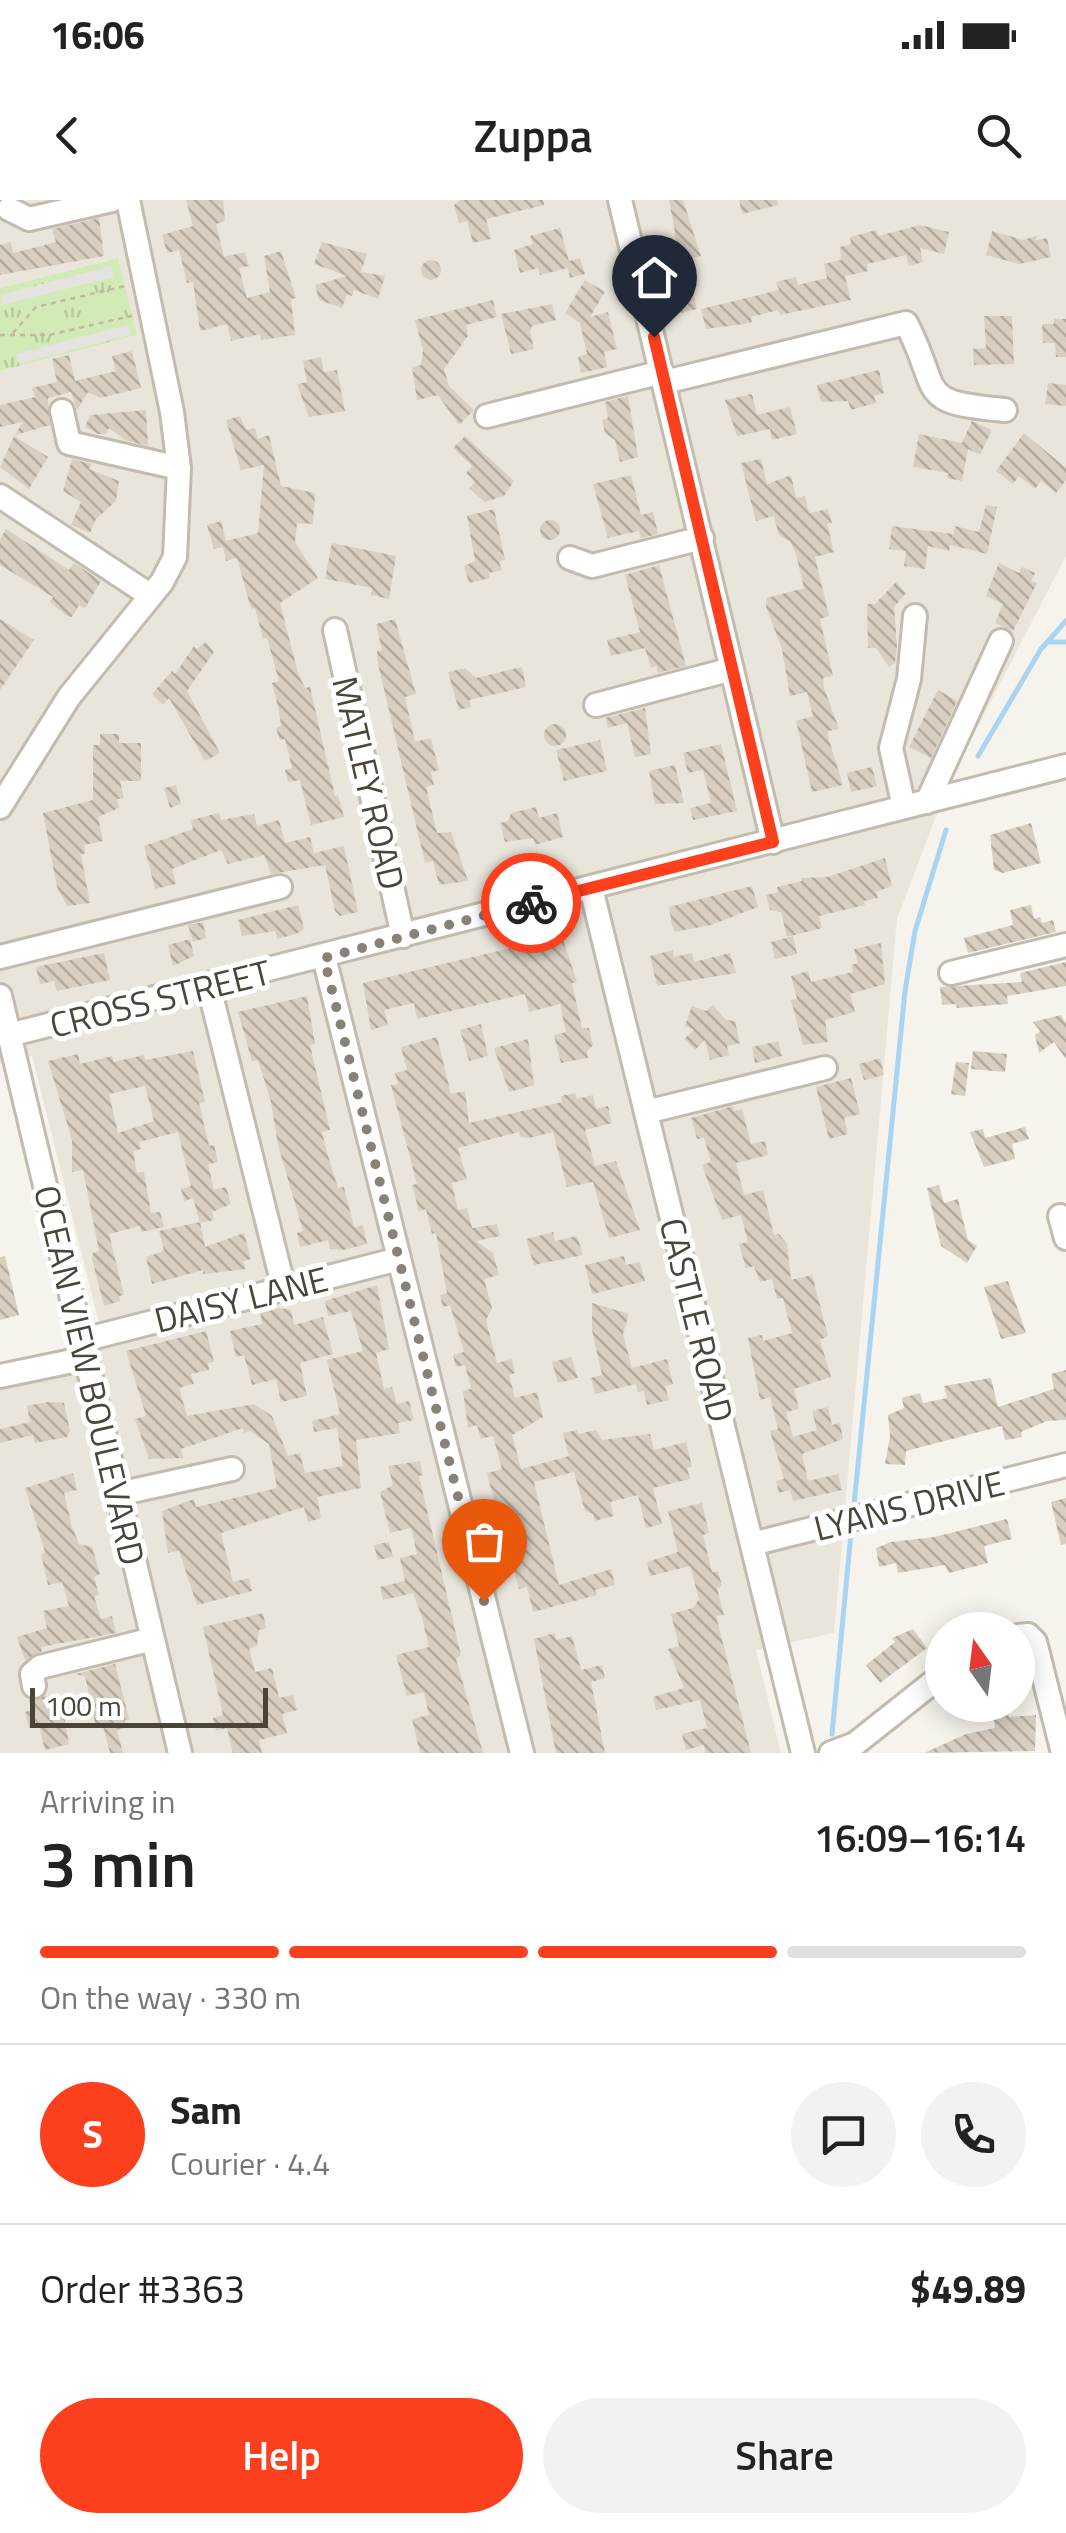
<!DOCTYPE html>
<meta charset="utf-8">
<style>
:root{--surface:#fff;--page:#f2f2f2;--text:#222;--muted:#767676;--line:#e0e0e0;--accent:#fc3f1d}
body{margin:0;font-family:"Titillium Web",sans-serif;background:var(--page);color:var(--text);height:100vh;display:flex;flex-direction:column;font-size:38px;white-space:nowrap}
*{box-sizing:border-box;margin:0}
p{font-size:32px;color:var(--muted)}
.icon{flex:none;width:55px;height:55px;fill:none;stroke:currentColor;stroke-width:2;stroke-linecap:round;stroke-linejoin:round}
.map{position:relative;height:1553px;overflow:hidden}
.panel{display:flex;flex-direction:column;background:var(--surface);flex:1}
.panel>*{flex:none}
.needle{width:65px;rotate:346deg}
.tools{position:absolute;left:925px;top:1412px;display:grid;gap:20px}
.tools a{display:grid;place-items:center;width:110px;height:110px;border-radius:50%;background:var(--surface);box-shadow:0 5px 25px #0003;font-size:50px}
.scale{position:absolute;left:30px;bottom:25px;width:238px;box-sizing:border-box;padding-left:10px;border:5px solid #4b4439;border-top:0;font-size:28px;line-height:35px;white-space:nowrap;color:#4b4439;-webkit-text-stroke:8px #fff;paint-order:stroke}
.pin{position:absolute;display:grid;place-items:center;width:85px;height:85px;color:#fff;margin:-102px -42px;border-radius:50% 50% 50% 0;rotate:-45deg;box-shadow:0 0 10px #0007}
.pin .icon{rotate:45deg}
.courier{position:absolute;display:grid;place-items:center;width:100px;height:100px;margin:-50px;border:8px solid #fc3f1d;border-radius:50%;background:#fff;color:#222;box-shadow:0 2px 12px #0007}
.head em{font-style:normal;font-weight:600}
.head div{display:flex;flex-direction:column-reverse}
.head{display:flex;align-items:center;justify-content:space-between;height:170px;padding:0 40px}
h1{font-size:65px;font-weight:600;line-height:75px}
.bar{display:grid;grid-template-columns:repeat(4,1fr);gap:15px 10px;align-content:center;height:120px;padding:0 40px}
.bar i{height:12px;border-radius:8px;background:var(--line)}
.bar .selected{background:var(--accent)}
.bar p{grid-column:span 4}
.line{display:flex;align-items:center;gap:25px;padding:0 40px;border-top:2px solid var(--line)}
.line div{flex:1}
.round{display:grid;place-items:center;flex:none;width:105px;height:105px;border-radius:52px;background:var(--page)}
.primary-button{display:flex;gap:20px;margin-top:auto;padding:20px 40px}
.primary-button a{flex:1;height:115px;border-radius:60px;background:var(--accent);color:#fff;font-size:40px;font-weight:600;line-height:115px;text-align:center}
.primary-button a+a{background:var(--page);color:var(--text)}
.status{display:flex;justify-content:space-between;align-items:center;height:70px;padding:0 50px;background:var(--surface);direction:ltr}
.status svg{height:28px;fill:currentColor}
header{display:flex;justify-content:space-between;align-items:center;height:130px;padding:0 40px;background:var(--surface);font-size:45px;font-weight:600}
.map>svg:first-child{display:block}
.residential{fill:#eae5da}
.park{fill:url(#park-tufts)}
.parking{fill:#e5e3e0}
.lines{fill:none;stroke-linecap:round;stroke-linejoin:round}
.stream{stroke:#a9d4f2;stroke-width:5}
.building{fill:url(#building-back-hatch);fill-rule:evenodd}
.minor-casing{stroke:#c2bbae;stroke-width:28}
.path{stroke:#c4b79f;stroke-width:2.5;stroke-dasharray:5 5;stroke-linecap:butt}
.minor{stroke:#fff;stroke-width:22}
.done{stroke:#878178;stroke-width:10;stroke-dasharray:0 18}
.route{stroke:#fc3f1d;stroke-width:12}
.labels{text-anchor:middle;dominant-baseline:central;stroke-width:10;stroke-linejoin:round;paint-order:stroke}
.street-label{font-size:35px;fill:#4b4439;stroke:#fff}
</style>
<div class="status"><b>16:06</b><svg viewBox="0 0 49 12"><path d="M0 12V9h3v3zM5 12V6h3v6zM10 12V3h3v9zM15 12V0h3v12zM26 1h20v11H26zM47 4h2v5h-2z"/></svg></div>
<header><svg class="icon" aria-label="back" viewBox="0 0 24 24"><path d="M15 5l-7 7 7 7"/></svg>Zuppa<svg class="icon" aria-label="search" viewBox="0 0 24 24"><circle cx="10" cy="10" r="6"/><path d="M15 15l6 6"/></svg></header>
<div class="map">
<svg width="1066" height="1553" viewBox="0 0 1066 1553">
<defs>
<pattern id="park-tufts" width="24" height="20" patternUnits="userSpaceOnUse" patternTransform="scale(2.5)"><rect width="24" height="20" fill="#d2eab5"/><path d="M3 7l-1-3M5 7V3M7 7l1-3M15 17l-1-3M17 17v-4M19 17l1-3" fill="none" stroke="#b6ca9c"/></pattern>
<pattern id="building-back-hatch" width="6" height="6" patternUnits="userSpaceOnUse" patternTransform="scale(2.5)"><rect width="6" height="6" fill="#d8cfc1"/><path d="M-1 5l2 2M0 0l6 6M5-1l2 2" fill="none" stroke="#b1aa9e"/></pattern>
</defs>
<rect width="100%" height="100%" fill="#f6f3ec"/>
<path class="residential" d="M0,0H1066V356L949,582L897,719L834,1433L756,1450L781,1553H0V1175L105,1147L32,856L0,863V171L137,135L117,58L0,88Z"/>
<path class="park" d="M118,58L137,135L0,171V88Z"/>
<path class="parking" d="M111,66L114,77L2,105L0,95Z
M128,125L130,135L19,164L16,154Z"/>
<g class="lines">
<path class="stream" d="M1049,442H1066
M978,556L1041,449L1066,421
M854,1305L905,791L915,731L946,630
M832,1534L851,1333"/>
</g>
<path class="building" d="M186,0H223L225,21L216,24L224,57L245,52L249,66L239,68L247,98L270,92L264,56L281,51L296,98L291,99L295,135L261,140L260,134L231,141L227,124L200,131L193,82L187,83L179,50L167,53L162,35L193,26Z
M460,0H543L544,5L486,19L491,39L473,43L467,21L459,23L454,5Z
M669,0H683L701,56L680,61Z
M739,0H777L778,5L742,14Z
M99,18L104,56L0,75V45L11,42L13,53L56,42L52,29Z
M920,25L949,32L944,54L920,48L923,62L909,66L906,55L867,64L868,71L845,76L851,100L780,115L778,110L751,117L752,122L744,124L706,129L701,109L779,90L776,82L796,77L798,85L827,78L824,64L841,60L840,47L851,44L850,37L876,30L878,36Z
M560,28L569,61L580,58L585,74L570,78L568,68L540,75L538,68L520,73L514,50L533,44L530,36Z
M992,31L1023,40L1038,35L1036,40L1047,38L1051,57L1019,64L986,55Z
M322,42L367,54L361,72L385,76L378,99L354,90L352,96L347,94L342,108L319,100L315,85L347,76L314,64Z
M421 70a10 10 0 1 1 20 0a10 10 0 1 1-20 0Z
M585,80L605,92L590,117L608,112L617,149L604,152L607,167L581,173L578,157L587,154L580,123L565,113Z
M693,92L697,109L681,113L677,96Z
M493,100L497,117L466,125L468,136L444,169L449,186L474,210L459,225L438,195L417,200L412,167L421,165L423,150L415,120Z
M552,104L556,120L532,126L530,132L534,149L511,154L501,114Z
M984,116H1012L1014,164L974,165L973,149L986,148Z
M1054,119H1066V157H1056L1055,143H1043L1042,124H1054Z
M132,151L141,188L100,198L88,192L77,210L71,192L48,198L50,225L15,235L23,222L0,227V205L35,197L32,188L57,182L52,159L69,155L75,181L116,171L112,156Z
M321,157L324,172L337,170L345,211L309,217L297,184L307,182L303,161Z
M879,170L884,193L874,196L876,203L851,210L848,201L821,202L817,185Z
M1048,183L1066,185V206L1045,204Z
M752,194L757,215L790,207L797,234L772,240L770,229L737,236L725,200Z
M628,196L638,257L620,262L615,240L605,233L602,220L608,218L605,202Z
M146,210L148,246L125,240L109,228L106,234H98L85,227L90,215Z
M240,216L246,230L255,228L258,239L269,235L281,286L315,293L313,324L297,323L295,342L318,378L280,403L298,473L305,488L310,487L335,596L338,595L344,617L311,625L300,580L288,582L285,570L292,568L285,539L280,540L276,528L281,526L279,511L272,483L279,481L267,438L263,439L255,408L251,409L237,358L226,361L223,347L214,349L207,325L221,321L226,341L258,333L264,265L241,270L226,220Z
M972,221L992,230L980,255L968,249L962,281L947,278L948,273L913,267L919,234L962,243Z
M1024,233L1066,268V280L1056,293L1041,281L1035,289L1019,276L1013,284L996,271Z
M14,236L48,257L29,289L0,267Z
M465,236L514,281L504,296L485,302L469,288L475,282L466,273L472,266L453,248Z
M72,259L92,264L89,269L119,281L116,301L96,319L90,333L71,325L81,302L63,291Z
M761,259L767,284L791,275L796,298L805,296L809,313L828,309L832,323L827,324L834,352L815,357L829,416L820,419L833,476L823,478L824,488L839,529L828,531L829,540L843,585L812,592L796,521L813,516L807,492L790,496L782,449L766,407L767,398L804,388L796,354L790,341L779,336L774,316L756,321L741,263Z
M631,275L641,315L653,312L658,334L641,338L639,331L608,338L593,284Z
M986,305L997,307L987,354L951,345L955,326L979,332Z
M494,309L505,360L499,362L502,370L489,373L490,378L469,383L464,366L475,361L467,316Z
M540 330a10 10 0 1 1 20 0a10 10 0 1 1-20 0Z
M892,326L953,334L949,351L928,346L925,369L904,366L906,351L889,349Z
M6,329L69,370L74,363L101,381L85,408L79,405L72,417L67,416L50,402L53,397L0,365V340Z
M332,343L396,356L389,399L371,395L372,388L325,379Z
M999,363L1019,373L1022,367L1035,373L1031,381L1037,383L1013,431L995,423L1003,404L986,396Z
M659,365L686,466L658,473L656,466L651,468L645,448L611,456L607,440L640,432L625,375Z
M896,382L906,393L894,407L897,445L895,463L889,467L876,448H868L867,404H875Z
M0,419L34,440L0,490Z
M395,419L416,494L405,497L415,542L431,538L439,570L431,572L434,585L426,587L437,633L451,632L468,681L439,685L433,661L425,663L378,464L377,451L382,450L376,424Z
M206,442L214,452L187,491L220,553L205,561L169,498L163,505L152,494L172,471L175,474L194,446L197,449Z
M522,467L526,487L469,500L471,507L459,510L448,472L465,468L476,478Z
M938,490L957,501L931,558L909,547Z
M645,508L651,554L635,557L627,523L608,528L605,518Z
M544 535a11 11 0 1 1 22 0a11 11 0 1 1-22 0Z
M100,534H119V543H141V581H120L124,598L117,599L119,608L98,617L103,641L84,645L85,653L81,655L90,703L67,706L57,687L43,613L93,600V545H100Z
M600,540L607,571L564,581L556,550Z
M721,544L737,611L693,620L690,608L711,603L703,570L688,573L683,553Z
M675,565L684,603L655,604L649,571Z
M872,567L877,586L851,592L847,573Z
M176,585L181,604L170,608L164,588Z
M536,607L539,618L557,613L563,637L535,645L533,638L505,642L500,623L508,621L511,613Z
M219,613L221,620L254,614L257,626L279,620L285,643L310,637L314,653L344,646L358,712L340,716L335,711L325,665L271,674L264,655L228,664L221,650L172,669L176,684L155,689L144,646L193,629L191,620Z
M1031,623L1041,663L1003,673L994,670L990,635Z
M885,658L892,686L876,692L878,698L864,701L865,705L819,716L822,728L787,737L781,712L770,710L766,695L778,692L777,687L802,681L801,678L827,677Z
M752,686L758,707L711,725L675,732L672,725L669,707Z
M298,705L304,729L296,734L277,739L275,731L242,736L238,720Z
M1031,705L1034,719L1040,717L1042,723L1053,720L1056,732L968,753L964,738L1013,725L1010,710Z
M203,722L206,738L193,742L188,725Z
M562,736L577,782L572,783L582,828H589L593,845L587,851L588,858L561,863L554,835L566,832L560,804L529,812L525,794L417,819L414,803L384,810L388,825L371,830L363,783Z
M793,736L797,754L775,759L771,742Z
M190,739L194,756L173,766L168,745Z
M881,743L885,784L850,794L855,812L825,820L828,842L803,845L791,800L797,799L791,776L808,771L811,782L853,772L851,765L858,763L854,749Z
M673,750L674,757L692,753L694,762L730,753L736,773L657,786L650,756Z
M104,753L110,780L57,791L54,781L40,784L36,767Z
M1066,762V786L1007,796L1008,804L957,808L956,804L942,805L940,787L1022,782L1020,773Z
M307,796L315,844L310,845L330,930L322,932L328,956L338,988L344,987L354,1027L363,1025L367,1044L344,1050L330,1049L328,1040L300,1047L297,1033L303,1031L278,945L271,902L258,860L252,861L238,812Z
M713,805L726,820L735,821L740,843L727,846L729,855L710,860L705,840L695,850L684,839L694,830L685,826L692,806L706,811Z
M1061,815L1066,823V859L1054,842L1039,853L1035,835L1040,831L1033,822Z
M481,824L488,856L469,861L460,830Z
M437,837L451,894L465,891L469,923L562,902L561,896L575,893L577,899L593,895L596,909L608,906L612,923L585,930L595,966L616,961L640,1030L609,1038L593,982L567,987L553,932L529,938L520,937L519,932L458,948L467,979L452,983L458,1010L467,1008L472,1028L497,1024L500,1036L476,1041L493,1053L499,1075L484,1079L492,1108L486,1120L497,1163L512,1159L515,1173L509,1175L515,1198L537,1192L543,1217L512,1235L521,1269L569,1256L563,1233L577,1230L578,1234L596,1230L602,1240L650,1234L654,1250L686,1242L692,1267L687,1268L690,1279L653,1288L662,1324L646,1328L638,1295L610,1302L614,1316L595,1321L593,1314L585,1311L574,1272L534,1282L559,1385L611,1369L615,1385L595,1390L597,1395L533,1412L527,1387L519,1389L508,1350L526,1346L519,1318L499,1321L487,1273L502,1269L493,1236L481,1239L477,1225L468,1228L463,1191L471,1189L465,1165L456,1167L453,1155L464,1152L450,1105L443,1107L440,1095L447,1093L436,1033L432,1034L426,1009L419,1011L412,985L417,984L391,885L398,884L395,873L407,870L401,847Z
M528,839L534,885L509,892L494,848Z
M778,841L782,856L755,863L752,847Z
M193,851L205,902L199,903L209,946L214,945L218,962L208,964L214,990L226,987L231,1004L212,1012L214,1020L200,1023L193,998L184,1001L181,989L191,986L178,932L139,942L141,949L133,951L137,973L144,972L151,1013L160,1012L164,1027L141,1032L140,1026L109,1034L124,1095L119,1096L120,1101L104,1106L92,1059L93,1053L99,1051L83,970L72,972V940L48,861L78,854L80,864L112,856L114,862L144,855L145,860ZM145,886L154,921L118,933L109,894Z
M973,851L1007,854L1005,872L971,869Z
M880,858L884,875L864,880L859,864Z
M956,862L969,863L965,896L951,894Z
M851,878L860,914L844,918L848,934L829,939L816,887Z
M733,906L734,911L742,909L751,944L765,941L768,955L736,963L744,995L763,990L774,1035L779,1034L787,1044L791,1080L812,1075L828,1136L820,1140L831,1177L794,1189L799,1209L786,1212L793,1237L817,1230L812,1211L828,1207L832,1225L840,1223L843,1239L802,1254L808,1281L838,1274L842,1290L793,1301L790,1290L779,1293L776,1281L784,1279L770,1231L778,1229L770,1197L760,1200L748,1138L762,1135L763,1141L792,1133L783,1098L777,1099L772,1079L760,1082L754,1066L746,1068L739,1044L748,1042L741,1015L722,1020L702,965L711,962L704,938L697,939L691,918Z
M1025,927L1029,939L1012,944L1015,959L984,967L970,932L983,929L985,938Z
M939,985L944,1003L958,999L968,1040L977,1046L967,1063L941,1046L927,988Z
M200,1022L205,1047L244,1033L251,1059L243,1061L246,1069L203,1074V1070L152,1084L146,1057L164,1051L159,1031Z
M553,1032L555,1041L577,1036L583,1055L534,1065L526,1039Z
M5,1056L19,1115L0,1120V1057Z
M624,1056L626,1065L640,1062L645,1081L592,1094L585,1065Z
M1008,1081L1026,1133L1001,1139L984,1087Z
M377,1085L389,1149L376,1153L384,1189L392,1187L397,1204L409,1201L414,1220L398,1223L400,1233L356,1240L361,1288L317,1297L321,1318L308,1322L304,1307L221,1333L233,1382L249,1378L252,1391L197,1405L179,1351L168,1353L162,1311L194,1299L196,1307L277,1288L269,1244L250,1231L244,1233L243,1228L181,1249L183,1258L149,1259L135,1219L146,1216L126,1151L206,1131L214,1162L208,1163L209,1170L191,1174L194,1184L179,1188L187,1216L254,1204L272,1216L288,1256L300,1253L305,1273L343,1266L337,1228L314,1232L312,1221L340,1214L327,1160L363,1151L351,1111L328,1116L325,1101Z
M592,1103L629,1114L623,1134L632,1168L667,1159L673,1184L665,1186L669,1200L647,1205L644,1191L638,1192L636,1184L595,1194L591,1178L602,1175L592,1130Z
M277,1108L291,1110L294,1125L323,1117L333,1154L300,1163L307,1196L281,1202L276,1179L252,1185L244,1155L236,1157L230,1131L262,1124L260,1111Z
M571,1157L578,1178L558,1183L552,1162Z
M1066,1170V1220L1047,1221L1021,1232L1022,1237L1005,1240L1002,1226L906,1251L905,1265L885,1264L890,1236L888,1215L904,1208L902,1198L920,1193L923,1203L947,1198L944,1186L991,1178L998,1207L1054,1189L1051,1174Z
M47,1202L64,1203L70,1231L67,1237L35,1243L33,1235L0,1243V1229L30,1222L27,1206Z
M420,1261L423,1275L419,1276L461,1455L456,1459L483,1553H420L412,1519L429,1515L424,1492L407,1496L396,1455L429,1447L421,1414L413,1393L383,1400L380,1387L405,1381L400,1358L417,1354L411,1328L390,1333L380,1292L393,1285L388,1266Z
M73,1273L77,1290L64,1293L72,1327L79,1344L92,1347L100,1374L94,1377L99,1395L94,1396L101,1419L112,1416L116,1433L41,1447L42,1451L25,1460L17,1437L47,1428L43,1411L69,1406L62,1382L48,1385L41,1354L45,1352L25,1288Z
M1066,1298V1344L1061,1345L1051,1302Z
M702,1303L709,1333L703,1335L712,1372L718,1371L722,1386L717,1388L724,1415L716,1416L751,1553H705L704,1545L686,1550L682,1534L707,1528L700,1500L656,1510L653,1497L684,1488L668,1449L679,1446L671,1414L693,1408L699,1399L690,1366L650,1376L647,1362L678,1352L668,1311Z
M1007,1319L1012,1339L984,1346L988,1363L949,1373L945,1365L898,1373L896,1363L879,1367L876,1348L891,1342L934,1337Z
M389,1342L393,1357L378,1360L374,1345Z
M263,1413L266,1428L259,1430L257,1446L249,1448L255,1472L272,1468L279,1498L293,1495L297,1510L282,1514L287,1533L259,1540L262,1553H233L227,1528L216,1531L213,1518L223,1515L203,1427Z
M913,1429L927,1448L880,1483L866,1465L895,1442L892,1438Z
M555,1433L556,1440L572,1436L581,1470L602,1465L605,1478L591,1482L605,1553H556L534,1439Z
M115,1464L129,1519L125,1520L126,1528L117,1530L123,1553H110L103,1526L96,1528L85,1476L76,1474Z
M46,1495L48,1506L62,1503L69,1544L45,1550L39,1526L29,1528L25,1512L31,1510L29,1500Z
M1007,1506L1009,1517L1036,1515L1035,1551L924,1553L966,1534L995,1528L992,1508Z"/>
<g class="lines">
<defs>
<path id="minor" d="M620,0L773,642
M9,9L29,19L112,0
M665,182L906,123C943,194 913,202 1005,210
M62,211L69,243L179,268
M487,216L662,172
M0,296L151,396
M570,358L592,366L702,338
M335,430L403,736
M596,505L732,469
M927,602L1001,441
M0,607L69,497L162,382L175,357L179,268L172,212L128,0
M904,607L891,548L909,479L915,416
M591,688L803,1553
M0,757L280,687
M324,757L522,1553
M951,773L1066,745
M209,787L284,1089
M0,796L180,1553
M9,835L1066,566
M646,912L825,868
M1060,1016L1066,1038
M83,1140L399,1059
M0,1176L87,1158
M118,1294L232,1269
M752,1344L1066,1265
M1018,1436L1028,1435L1035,1442L1063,1553
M34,1486L32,1474L40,1467L153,1439
M831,1553L855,1544L942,1475"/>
</defs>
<use href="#minor" class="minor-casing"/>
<path class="path" d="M13,133L36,107L125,86
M0,135H49L131,116"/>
<use href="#minor" class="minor"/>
</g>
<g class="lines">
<path class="done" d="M484,1401L324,758L531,703"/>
<path class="route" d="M531,703L773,642L654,137"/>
</g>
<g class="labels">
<g class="street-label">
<text transform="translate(369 583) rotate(77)">MATLEY ROAD</text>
<text transform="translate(160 798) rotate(-14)">CROSS STREET</text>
<text transform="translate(241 1099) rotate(-14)">DAISY LANE</text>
<text transform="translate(697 1120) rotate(76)">CASTLE ROAD</text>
<text transform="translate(90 1175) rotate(77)">OCEAN VIEW BOULEVARD</text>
<text transform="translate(909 1305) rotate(-14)">LYANS DRIVE</text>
</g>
</g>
</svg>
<div class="tools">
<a><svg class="needle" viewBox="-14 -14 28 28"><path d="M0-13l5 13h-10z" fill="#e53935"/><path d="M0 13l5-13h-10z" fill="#767676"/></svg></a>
</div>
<div class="scale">100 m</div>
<div class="pin" style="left:484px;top:1401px;background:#ea580c"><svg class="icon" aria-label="bag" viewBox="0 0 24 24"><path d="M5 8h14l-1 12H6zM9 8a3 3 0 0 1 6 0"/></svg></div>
<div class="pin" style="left:654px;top:137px;background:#1f2937"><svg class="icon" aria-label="home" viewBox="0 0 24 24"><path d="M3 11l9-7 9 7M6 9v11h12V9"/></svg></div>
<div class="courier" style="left:531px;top:703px"><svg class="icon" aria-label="bike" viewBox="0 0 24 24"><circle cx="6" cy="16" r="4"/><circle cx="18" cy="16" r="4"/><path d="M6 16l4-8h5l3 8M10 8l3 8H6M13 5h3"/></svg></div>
</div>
<section class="panel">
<div class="head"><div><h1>3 min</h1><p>Arriving in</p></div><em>16:09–16:14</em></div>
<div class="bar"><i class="selected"></i><i class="selected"></i><i class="selected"></i><i></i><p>On the way · 330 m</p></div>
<div class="line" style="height:180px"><b class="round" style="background:var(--accent);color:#fff">S</b><div><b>Sam</b><p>Courier · 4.4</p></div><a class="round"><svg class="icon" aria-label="chat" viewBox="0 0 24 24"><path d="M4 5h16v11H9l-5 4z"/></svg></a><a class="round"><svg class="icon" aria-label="phone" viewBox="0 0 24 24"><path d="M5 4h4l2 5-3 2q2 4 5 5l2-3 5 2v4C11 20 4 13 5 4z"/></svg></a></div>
<div class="line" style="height:130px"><div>Order #3363</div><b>$49.89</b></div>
<div class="primary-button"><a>Help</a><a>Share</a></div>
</section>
